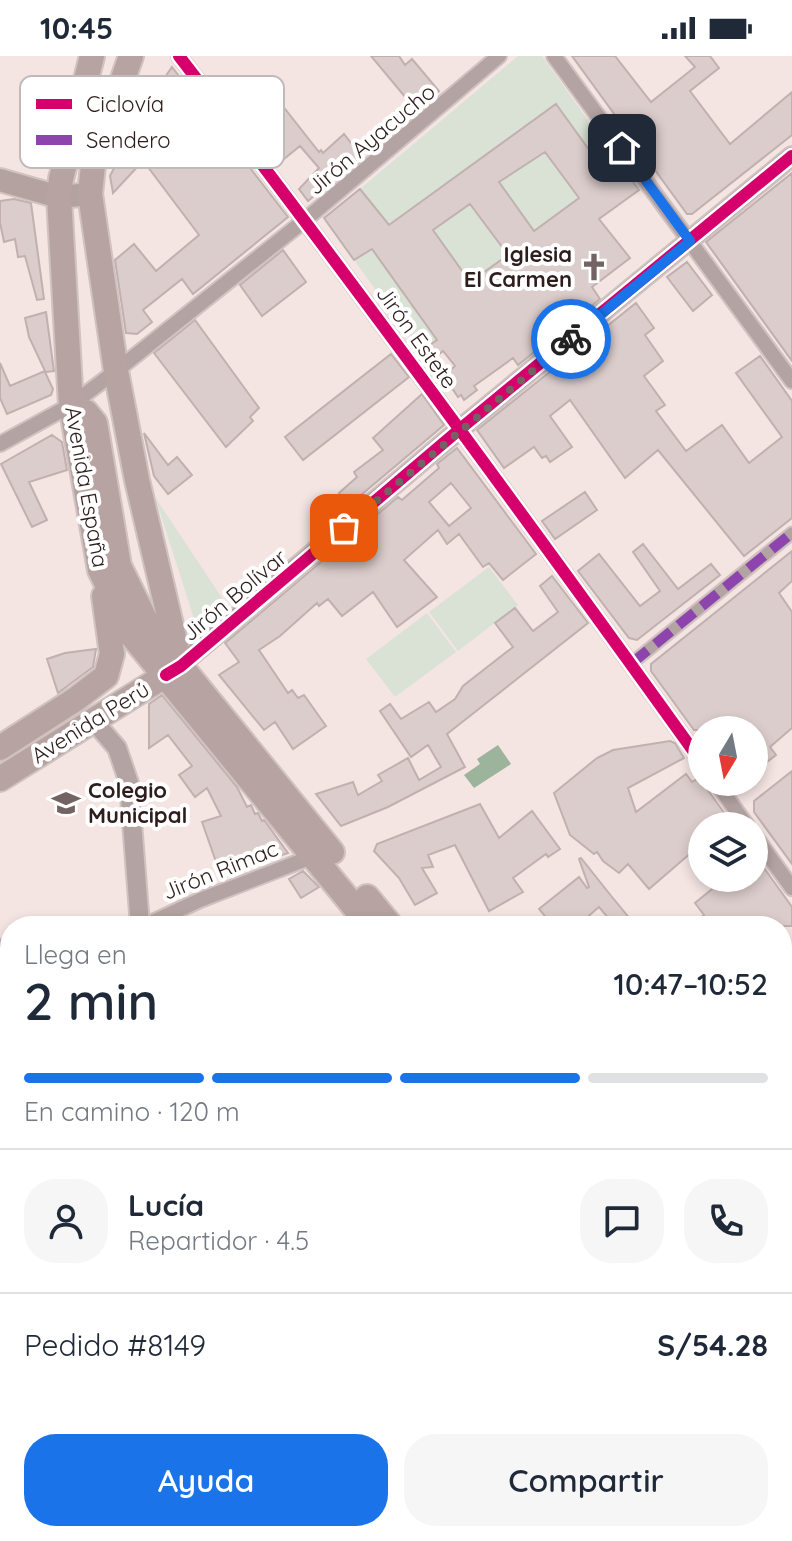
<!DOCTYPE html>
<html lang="es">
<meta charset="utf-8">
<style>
:root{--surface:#fff;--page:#f6f6f7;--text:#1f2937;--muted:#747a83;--line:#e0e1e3;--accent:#1a73e8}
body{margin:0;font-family:Quicksand,sans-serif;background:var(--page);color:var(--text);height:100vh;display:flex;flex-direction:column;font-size:30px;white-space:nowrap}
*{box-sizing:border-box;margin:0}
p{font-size:26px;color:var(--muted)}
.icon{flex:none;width:44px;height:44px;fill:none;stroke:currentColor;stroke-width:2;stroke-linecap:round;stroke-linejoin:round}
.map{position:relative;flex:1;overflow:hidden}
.side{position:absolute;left:0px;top:860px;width:792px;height:626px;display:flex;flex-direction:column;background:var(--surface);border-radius:32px 32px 0 0;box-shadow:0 4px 12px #0003}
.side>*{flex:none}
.needle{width:52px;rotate:190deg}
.controls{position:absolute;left:688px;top:660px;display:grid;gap:16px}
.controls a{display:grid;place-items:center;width:80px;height:80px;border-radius:50%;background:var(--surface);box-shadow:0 4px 12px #0003;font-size:40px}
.pin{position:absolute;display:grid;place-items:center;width:68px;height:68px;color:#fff;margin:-34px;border-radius:16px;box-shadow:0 4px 12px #0006}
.courier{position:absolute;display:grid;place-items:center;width:80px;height:80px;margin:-40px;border:6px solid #1a73e8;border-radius:50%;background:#fff;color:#222;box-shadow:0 2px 10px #0007}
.headline em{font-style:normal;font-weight:600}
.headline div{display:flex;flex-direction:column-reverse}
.headline{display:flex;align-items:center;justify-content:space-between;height:136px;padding:0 24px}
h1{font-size:52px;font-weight:600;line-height:60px}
.bar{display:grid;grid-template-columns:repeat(4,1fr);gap:12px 8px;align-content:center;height:96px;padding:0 24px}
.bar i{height:10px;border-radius:6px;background:var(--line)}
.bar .on{background:var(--accent)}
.bar p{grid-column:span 4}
.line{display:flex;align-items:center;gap:20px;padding:0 24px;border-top:2px solid var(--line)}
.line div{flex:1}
.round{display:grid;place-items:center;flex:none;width:84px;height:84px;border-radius:32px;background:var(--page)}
.primary-button{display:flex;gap:16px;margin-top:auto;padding:16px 24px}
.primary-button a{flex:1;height:92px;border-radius:32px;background:var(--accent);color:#fff;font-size:32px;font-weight:600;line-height:92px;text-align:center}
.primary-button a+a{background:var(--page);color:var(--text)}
.status{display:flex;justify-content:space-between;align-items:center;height:56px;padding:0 40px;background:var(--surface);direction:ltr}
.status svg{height:22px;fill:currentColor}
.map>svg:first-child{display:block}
.built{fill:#f8dcd8}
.green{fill:#d9e2d4}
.water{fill:#9cb39c}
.building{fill:#dbcdcb;stroke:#c0b1b0;stroke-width:2;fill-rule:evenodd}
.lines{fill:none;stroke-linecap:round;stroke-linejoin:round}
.pedestrian-casing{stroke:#cfc2c1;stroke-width:15}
.minor-casing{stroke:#cfc2c1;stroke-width:18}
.tertiary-casing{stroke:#cfc2c1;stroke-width:22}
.secondary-casing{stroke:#cfc2c1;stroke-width:26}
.primary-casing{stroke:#cfc2c1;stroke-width:28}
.pedestrian{stroke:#b3a3a2;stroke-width:11}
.minor{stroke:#b3a3a2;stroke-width:14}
.tertiary{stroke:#b3a3a2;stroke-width:18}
.secondary{stroke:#b3a2a0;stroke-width:22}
.primary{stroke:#b7a4a2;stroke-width:24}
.quiet{stroke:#8e44ad;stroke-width:10;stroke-dasharray:20 10;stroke-linecap:butt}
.cycleway-casing{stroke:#fff;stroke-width:17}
.cycleway{stroke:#d6006c;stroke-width:12}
.done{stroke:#736362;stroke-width:8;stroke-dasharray:0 14.4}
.route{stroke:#1a73e8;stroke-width:10}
.labels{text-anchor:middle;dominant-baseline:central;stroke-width:8;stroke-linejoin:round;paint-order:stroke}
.street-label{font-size:22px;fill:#2d1d1c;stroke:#fff}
.poi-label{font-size:22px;font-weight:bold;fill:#2d1d1c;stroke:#fff;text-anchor:end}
.key{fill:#fff;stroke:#c0bbbb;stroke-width:2}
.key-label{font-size:22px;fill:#2d1d1c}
</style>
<div class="status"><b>10:45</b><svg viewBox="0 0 49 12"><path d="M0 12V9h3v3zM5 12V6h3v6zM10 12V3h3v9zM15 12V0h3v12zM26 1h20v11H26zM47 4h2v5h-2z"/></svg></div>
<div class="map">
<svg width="792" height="1485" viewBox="0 0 792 1485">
<rect width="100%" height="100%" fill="#f4e5e3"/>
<path class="built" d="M782,1192L792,1196V1259L782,1268Z"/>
<path class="green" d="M518,0H542L611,96L598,106L555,48L389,169L360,133Z
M545,96L579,142L534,175L499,127Z
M470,148L508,199L470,226L433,174Z
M372,193L437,284L420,295L354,204Z
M155,441L226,548L197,572Z
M489,511L518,549L458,595L429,556Z
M427,557L456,596L395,641L366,603Z"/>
<path class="water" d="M498,689L511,708L474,732L464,719L480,708L477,703Z"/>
<path class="building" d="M371,0H399L405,9L412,3L439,35L416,54Z
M572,0H615L651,46L695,11L685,0H710L719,12L690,35L730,88L792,36V79L692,158H687Z
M172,11L288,161L193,238L182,223L143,254L152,266L137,278L126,277L115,204L134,188L156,215L199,179L148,111L178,83L143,53Z
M271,35L319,96L321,94L323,97L344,78L361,100L308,145L299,133L319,112L300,90L279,107L242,59Z
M556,48L598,106L611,96L639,134L599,163L630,202L592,231L600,243L518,309L513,302L474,330L477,334L464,344L461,339L458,341L444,320L455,310L443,295L432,304L424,293L437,284L372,193L354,204L324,162L360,133L389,169ZM545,96L579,142L534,175L499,126ZM470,148L508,199L470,226L433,174Z
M125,91L141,107L113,137L110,120Z
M792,117V305L706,186Z
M14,143L31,147L44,243L37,244L25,200L18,201L15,183L4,186L0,167V145Z
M283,194L306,226L262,260L240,229Z
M687,206L712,239L693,255L667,221Z
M636,247L654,272L645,279L663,305L644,320L665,349L656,355L686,395L722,369L749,407L782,381L736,317L760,300L792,345V462L744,500L658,394L625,422L570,344L550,360L572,391L550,406L546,400L542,402L534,391L504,412L477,374Z
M46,256L54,315L45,316L53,333L51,339L7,358L0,342V307L10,330L45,315L29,281L25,262Z
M195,264L259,352L250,361L253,365L226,391L154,297Z
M391,298L409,321L303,404L285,381Z
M422,338L444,369L348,450L339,437L357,421L354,416L383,394L373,382Z
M144,377L168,409L177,401L192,419L168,438L154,420Z
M52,379L62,386L67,414L29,426L47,464L32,471L1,408Z
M457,392L536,498L503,524L489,507L483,511L459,478L447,488L438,474L404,504L437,541L397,571L373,536L342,560L328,543L319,550L317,547L280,580L259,594L288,637L292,634L298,642L304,639L326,670L293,693L275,666L264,674L219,619L239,606L225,587L398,441L402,444L439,412L437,408ZM451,427L471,452L449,470L429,446Z
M585,436L597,454L555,483L542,465Z
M643,488L678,533L711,508L720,519L637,584L629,582L578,515L599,498L640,550L660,535L633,496Z
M792,495V525L779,537L792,556V672L770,691L776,699L754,716V674H694L651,615V608Z
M552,520L588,567L447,678L465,711L388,751L341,770L316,738L353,726L358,739L382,725L378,719L408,702L419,724L441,711L428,689L411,701L380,655L390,648L401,663L429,646L436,656L455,643L463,630L513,591L495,567L515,552L533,575L558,556L540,530Z
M96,593L93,611L58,637L47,603L65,597Z
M162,639L237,731L247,751L251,749L255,758L258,757L262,765L264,764L288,797L221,820L202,766L221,760L207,732L195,741L179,719L192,710L168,679L149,692V648Z
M670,685L675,687L684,702L628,732L636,756L686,718L692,726L702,720V726L728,762V766L723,770H702V809L692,796L649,833L628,808L619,817L603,805L597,796L594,798L570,779L554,737L597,702L613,694Z
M792,715V808L754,756V745Z
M480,748L499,782L532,755L560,793L548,801L546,798L513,822L523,836L489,855L455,789L428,799L433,811L422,812L437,837L415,849L399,822L374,795L377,788Z
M754,798L792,851V870H690L704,859L695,847L717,829L712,822H754Z
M581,802L612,841L636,870H615L599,851L577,870H553L539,853L579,821L587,832L589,831L579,803Z
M303,815L319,831L301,842L289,823Z"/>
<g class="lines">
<defs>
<path id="pedestrian" d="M632,607L792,477"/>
<path id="minor" d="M179,0C358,232 531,469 702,707
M554,0L792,325
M0,388L71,349L116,315L305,164L499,0
M716,726L747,770
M754,779L792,832
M144,870L200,844L314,800
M0,891L10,907
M782,909L792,901
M0,974L10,966
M80,1485L91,1476"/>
<path id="tertiary" d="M173,615L460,373L792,100
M93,664L117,692L129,727L140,870
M0,1122L10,1113
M282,1476L287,1485"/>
<path id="secondary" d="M0,124L59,141L90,138
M782,1298L792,1289
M782,1327L792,1319
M563,1485L573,1476
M603,1485L613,1476"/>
<path id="primary" d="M92,0L61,123L59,141L71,349L100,514L133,581L370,870
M131,0L93,109L90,138L116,315L137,424L179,603
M71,349L86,356L95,367L119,510L149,571L332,796
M0,692L76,643L106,620L112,598L104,540
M0,723L166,619
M367,841L391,870
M782,1152L792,1156
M782,1172L792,1176"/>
</defs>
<use href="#pedestrian" class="pedestrian-casing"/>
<use href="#minor" class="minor-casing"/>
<use href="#tertiary" class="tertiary-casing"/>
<use href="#secondary" class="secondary-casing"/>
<use href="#primary" class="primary-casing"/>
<use href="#pedestrian" class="pedestrian"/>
<use href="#minor" class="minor"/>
<use href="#tertiary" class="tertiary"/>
<use href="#secondary" class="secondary"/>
<use href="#primary" class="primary"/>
<path class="quiet" d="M632,607L792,477"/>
<defs>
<path id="cycleway" d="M179,0C358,232 531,469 702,707
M166,619L181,610L460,373L792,100"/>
</defs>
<use href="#cycleway" class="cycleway-casing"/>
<use href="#cycleway" class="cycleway"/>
</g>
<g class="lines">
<path class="done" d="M344,472L571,283"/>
<path class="route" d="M571,283L690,185L622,92"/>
</g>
<defs>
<symbol id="church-bare" viewBox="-9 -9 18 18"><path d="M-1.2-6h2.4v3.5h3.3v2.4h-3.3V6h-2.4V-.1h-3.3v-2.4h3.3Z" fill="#736362" stroke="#fff" stroke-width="2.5" paint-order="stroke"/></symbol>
<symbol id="school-bare" viewBox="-9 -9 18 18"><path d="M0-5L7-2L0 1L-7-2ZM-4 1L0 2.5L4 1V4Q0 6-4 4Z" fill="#736362" stroke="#fff" stroke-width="2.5" paint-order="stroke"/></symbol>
</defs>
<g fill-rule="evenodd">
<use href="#church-bare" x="574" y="191" width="40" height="40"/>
<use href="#school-bare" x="46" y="727" width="40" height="40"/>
</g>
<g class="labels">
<g class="street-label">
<text transform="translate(371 83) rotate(-40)">Jirón Ayacucho</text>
<text transform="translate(417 281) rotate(54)">Jirón Estete</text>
<text transform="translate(87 431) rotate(80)">Avenida España</text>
<text transform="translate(234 539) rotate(-40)">Jirón Bolívar</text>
<text transform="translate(90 666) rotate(-32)">Avenida Perú</text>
<text transform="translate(220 814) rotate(-22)">Jirón Rimac</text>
</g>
<g class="poi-label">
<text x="572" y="198">Iglesia<tspan x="572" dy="25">El Carmen</tspan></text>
<text x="88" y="734" text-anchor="start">Colegio<tspan x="88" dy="25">Municipal</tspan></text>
</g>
</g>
<rect x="20" y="20" width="264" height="92" rx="12" class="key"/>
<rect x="36" y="43" width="36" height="10" fill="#d6006c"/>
<rect x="36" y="79" width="36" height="10" fill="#8e44ad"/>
<g class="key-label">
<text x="86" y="56">Ciclovía</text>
<text x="86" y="92">Sendero</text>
</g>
</svg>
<div class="controls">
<a><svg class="needle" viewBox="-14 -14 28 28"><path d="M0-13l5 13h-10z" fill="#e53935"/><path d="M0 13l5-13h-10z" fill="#747a83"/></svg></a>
<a><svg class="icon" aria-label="layers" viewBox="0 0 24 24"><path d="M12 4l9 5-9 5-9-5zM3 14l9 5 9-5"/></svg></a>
</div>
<div class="pin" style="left:344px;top:472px;background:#ea580c"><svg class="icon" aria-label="bag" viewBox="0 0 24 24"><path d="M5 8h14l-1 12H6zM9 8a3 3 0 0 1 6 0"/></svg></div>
<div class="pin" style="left:622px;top:92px;background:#1f2937"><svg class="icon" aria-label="home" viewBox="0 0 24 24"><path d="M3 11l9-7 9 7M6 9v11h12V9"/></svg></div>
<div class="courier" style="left:571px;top:283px"><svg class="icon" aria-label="bike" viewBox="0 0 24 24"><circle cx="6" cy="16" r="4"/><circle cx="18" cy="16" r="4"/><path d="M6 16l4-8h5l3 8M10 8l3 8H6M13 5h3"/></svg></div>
<section class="side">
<div class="headline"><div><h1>2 min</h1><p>Llega en</p></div><em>10:47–10:52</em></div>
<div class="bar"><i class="on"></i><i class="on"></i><i class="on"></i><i></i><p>En camino · 120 m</p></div>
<div class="line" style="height:144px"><a class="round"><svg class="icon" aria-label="person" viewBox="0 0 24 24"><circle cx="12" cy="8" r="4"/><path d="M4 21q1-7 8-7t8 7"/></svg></a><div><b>Lucía</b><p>Repartidor · 4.5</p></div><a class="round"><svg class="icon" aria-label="chat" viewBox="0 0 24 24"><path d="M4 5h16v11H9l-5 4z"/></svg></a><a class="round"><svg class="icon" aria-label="phone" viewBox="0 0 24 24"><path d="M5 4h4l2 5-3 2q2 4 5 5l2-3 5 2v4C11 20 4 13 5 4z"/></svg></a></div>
<div class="line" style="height:104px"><div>Pedido #8149</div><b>S/54.28</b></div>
<div class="primary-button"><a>Ayuda</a><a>Compartir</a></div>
</section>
</div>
